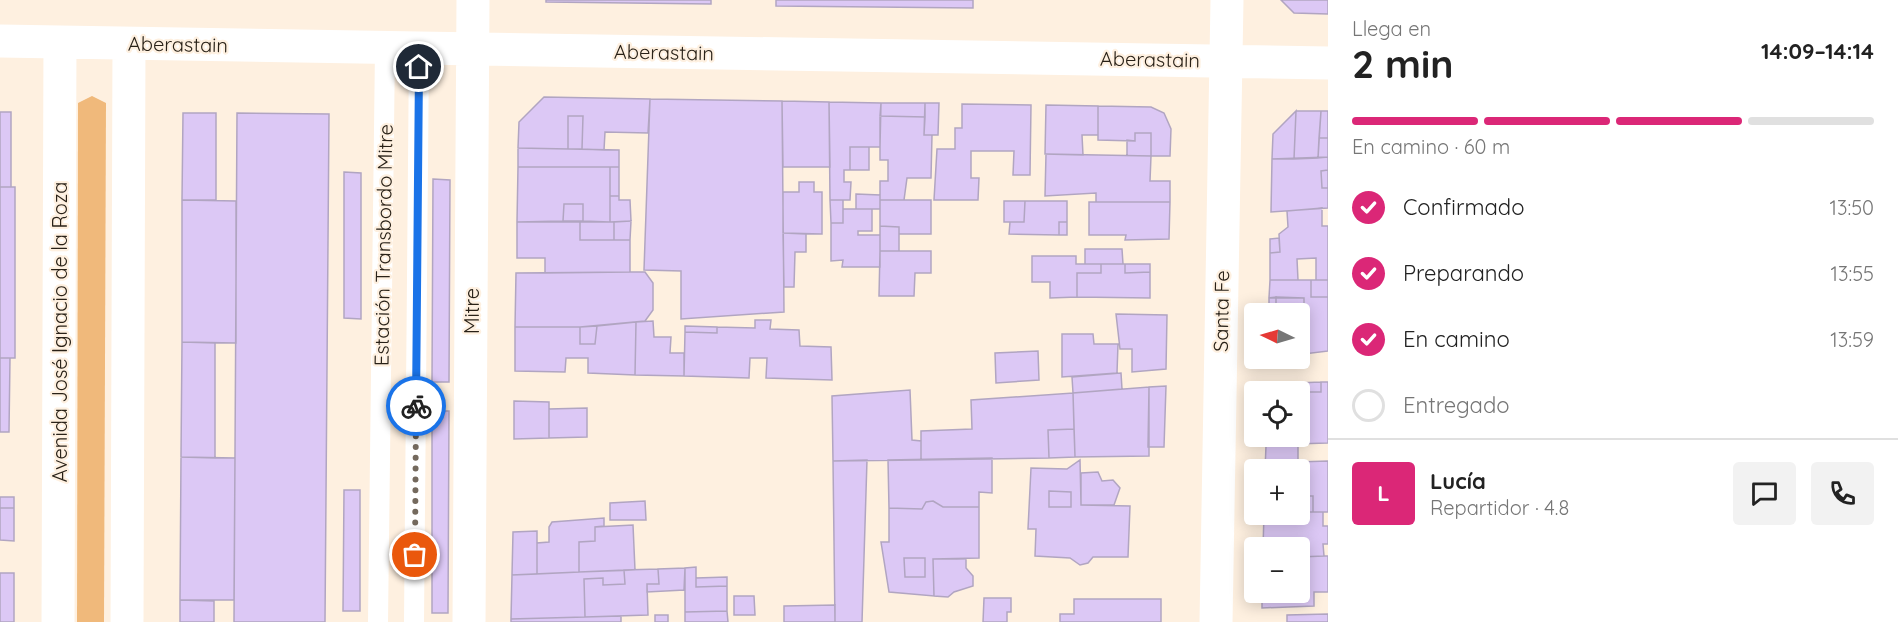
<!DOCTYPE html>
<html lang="es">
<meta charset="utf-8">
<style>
:root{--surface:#fff;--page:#f2f2f2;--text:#222;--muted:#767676;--line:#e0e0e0;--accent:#db2777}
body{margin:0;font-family:Quicksand,sans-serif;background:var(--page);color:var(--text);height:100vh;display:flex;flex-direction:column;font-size:22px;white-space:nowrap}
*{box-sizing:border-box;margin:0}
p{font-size:20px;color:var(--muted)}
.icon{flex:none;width:33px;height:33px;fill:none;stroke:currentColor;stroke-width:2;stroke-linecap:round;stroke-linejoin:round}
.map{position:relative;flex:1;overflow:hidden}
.details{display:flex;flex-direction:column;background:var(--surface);width:570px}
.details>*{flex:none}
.needle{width:39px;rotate:275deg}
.controls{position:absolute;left:1244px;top:303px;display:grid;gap:12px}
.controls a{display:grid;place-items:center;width:66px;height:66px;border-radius:6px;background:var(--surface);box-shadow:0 3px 15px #0003;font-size:30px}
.pin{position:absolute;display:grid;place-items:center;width:51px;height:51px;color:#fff;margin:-26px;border:3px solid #fff;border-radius:50%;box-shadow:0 2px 6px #0007}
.courier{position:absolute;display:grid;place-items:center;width:60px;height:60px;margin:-30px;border:4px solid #1a73e8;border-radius:50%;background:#fff;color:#222;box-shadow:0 2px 8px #0007}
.overview em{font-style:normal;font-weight:800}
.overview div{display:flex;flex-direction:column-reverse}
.overview{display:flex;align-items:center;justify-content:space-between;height:102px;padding:0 24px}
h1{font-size:39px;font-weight:800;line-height:45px}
.bar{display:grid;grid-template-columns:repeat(4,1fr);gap:9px 6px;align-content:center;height:72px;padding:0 24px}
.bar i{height:8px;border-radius:4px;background:var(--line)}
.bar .current{background:var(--accent)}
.bar p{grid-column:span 4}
.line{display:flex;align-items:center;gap:15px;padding:0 24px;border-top:2px solid var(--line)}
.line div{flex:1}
.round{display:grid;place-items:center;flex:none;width:63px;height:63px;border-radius:6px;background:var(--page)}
ol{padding:0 24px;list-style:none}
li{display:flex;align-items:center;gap:18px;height:66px}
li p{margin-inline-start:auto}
li .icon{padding:6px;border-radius:50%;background:var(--accent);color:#fff;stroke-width:4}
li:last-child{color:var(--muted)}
li i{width:33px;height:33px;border:3px solid var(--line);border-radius:50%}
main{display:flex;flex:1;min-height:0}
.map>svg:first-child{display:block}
.green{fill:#f0b97b}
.building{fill:#dcc8f5;stroke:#b1a5c1;stroke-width:1.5;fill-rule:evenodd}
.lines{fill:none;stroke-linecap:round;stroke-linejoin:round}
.lane{stroke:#fff;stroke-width:20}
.street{stroke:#fff;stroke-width:33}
.done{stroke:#74695d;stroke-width:6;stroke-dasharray:0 10.8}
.route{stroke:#1a73e8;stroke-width:8}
.labels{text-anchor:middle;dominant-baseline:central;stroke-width:4.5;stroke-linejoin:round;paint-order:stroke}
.street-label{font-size:20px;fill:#292117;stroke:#fef0e0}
</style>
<main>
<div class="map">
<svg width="1328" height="622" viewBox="0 0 1328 622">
<rect width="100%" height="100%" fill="#fef0e0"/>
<path class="green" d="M92,96L106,103L104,622H77L78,103Z"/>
<path class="building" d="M546,0H711V4L546,2Z
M776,0H973V8L776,6Z
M1281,0H1328V14L1294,13Z
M544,97L650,99L648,133L605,132L604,150L582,149L583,116H568V149L518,148L519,122Z
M650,99L782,101L784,312L681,319V271L644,270Z
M782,101L829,102L830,167H783Z
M829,102L881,103L880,147H850V170H844V182H851L850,200H830Z
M881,103H925V117L880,116Z
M925,103H939L938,135H924Z
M962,104L1031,105L1030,175H1013L1014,151H971V178H979L978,200H934L937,149H955V128H962Z
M1046,105L1098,106V135H1082L1083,155L1045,154Z
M1098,106L1151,107L1164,113L1171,129L1170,156H1151V133H1135V141L1098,140Z
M1296,111L1294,159H1272L1273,134Z
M1296,111H1321L1318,158L1294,159Z
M1321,111H1328V138H1319Z
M0,112H11V187H0Z
M183,113H216V200H182Z
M237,113L329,114L325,622H234Z
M568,116H583L582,149H568Z
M880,116L925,117L924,135H932L931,178H907L904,200H880V181H888V160H880Z
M1135,133H1151V156H1127V140L1135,141Z
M1319,138H1328V157L1318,158Z
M850,147H869V170H850Z
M518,148L619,150V167H518Z
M1046,154L1151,156L1150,181H1170V202H1096V193L1045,196Z
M1328,157V170L1321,171L1322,188H1328V208L1271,212L1272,159Z
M518,167H610V222L583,221V204H564L563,221L517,222Z
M610,167H619V196H610Z
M1328,170V188H1322L1321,171Z
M344,172L361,173V319L344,318Z
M433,179L450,180L449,382H432Z
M799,182H814V192H822V234L783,233V192H799Z
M0,187H15V358H0Z
M856,194L880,195V209H856Z
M610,196H619V200H630L631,221L610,222Z
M182,200L236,201V343L182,342Z
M830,200H843V223H831Z
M880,200H931V234H899V227L880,226Z
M1004,201H1025L1024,222H1004Z
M1025,201H1067V222H1059V235L1009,234L1010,222H1024Z
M1089,202H1170L1169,239L1125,240L1126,235H1089Z
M564,204H583V221H563Z
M1322,208V226H1328V280H1316V258L1297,259L1298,280H1270V253L1280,252L1279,234L1288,227L1287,211Z
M843,209H872V231H858V235H880V267H842L843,260L831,261V223H843Z
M631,221L630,240H614V222Z
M517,222H580V240H630V272L545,273V258H517Z
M580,222H614V240H580Z
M1059,222H1067V235H1059Z
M880,226L899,227V251H880Z
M783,233L806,234V252H795L794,287H784Z
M1279,238L1280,252L1270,253V239Z
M1085,249H1122L1123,264H1085Z
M880,251H931V273H915L914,296H879Z
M1032,256H1076V264H1101V273H1077V297L1050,298V282H1032Z
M1101,264H1125V273L1150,272V298L1077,297V273H1101Z
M1125,264H1150V272L1125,273Z
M630,272H645L653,283V310L645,321L580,327H515L516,273Z
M1270,280H1311V297H1328V351L1304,354V298H1269Z
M1311,280H1328V297H1311Z
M1276,297V314H1269V298Z
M1276,297L1304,298V354L1299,355V314H1276Z
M1116,314L1167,315L1166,369L1132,372V349H1120Z
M755,320H771L770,329L799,330L800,346L831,347L832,380L766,378L767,358H750L749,378L684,376L685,332L717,333V327L755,328Z
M653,321L654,337H671L670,353H684V376L635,375L636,322Z
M636,322L635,375L588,373V358H566L565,372L515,371V327H580V344H595L597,326Z
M597,326L595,344H580V327Z
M685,326L717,327V333L685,332Z
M1062,334H1093L1094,344H1118L1117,373L1062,377Z
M182,342L215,343V458L181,457Z
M1038,351L1039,380L996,383L995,353Z
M0,358H10L9,432H0Z
M1121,373L1122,389L1073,393L1072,377Z
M1321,382V392H1304L1305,401H1299V392H1267V384Z
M1321,382H1328V443L1294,444V436H1299V401H1305L1304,392H1321Z
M1166,386L1164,447H1148L1149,387Z
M1149,387V456L1075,457L1073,393Z
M910,390L912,440L921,441V460L833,461L832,396Z
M1073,393L1074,429L1048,430L1049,458L921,460V431L972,429L971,400Z
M514,401L549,402V438L514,439Z
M587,408V437L549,438V409Z
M432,411H449L448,613H432Z
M1074,429L1075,457L1049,458L1048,430Z
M1266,436H1294V444L1266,446Z
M1298,444V462L1328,461V512H1313V496H1299V470H1265L1266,446Z
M181,457L235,458L234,600H180Z
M992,458V493L979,492V507H943L933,501L926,502L922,509L889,508L888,460Z
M867,460L862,622H835L833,461Z
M1080,460L1081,505L1130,506L1128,557H1093L1088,563L1080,565L1070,558L1035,556L1036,529H1028L1031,468L1067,469ZM1049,491L1071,492V507H1049Z
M1098,472L1102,481L1113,480L1120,488L1114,505H1081V473Z
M344,490H360V611H343Z
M1049,491L1071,492V507H1049Z
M1299,496H1313V512H1299Z
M0,497H14V508H0Z
M645,501L646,520H610V503Z
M933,501L943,507H979V558L933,559L934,596L889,592L881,542H889V508L922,509L926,502ZM904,558H925V577H905Z
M0,508H14V541L0,540Z
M1299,512H1323V526H1328V544H1323L1324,556L1299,557V548H1263L1264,514H1299Z
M604,518V526L595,527V541L579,542V572L537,574V543L549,542V527L552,522Z
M633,525L635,570L579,572V542L595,541V527Z
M537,531V574L512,575L513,532Z
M1324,556H1328V592H1314V606L1262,608V592H1299V557Z
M904,558H925V577H905Z
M933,559H966V568L973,576V586L954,592L948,597L934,596Z
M696,567V587L727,586V611L685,612V568Z
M685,568L684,590L647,592V584H659L658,569Z
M658,569L659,584H647L648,615L585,617L584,579L603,578V585L625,584L624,570Z
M624,570L625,584L603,585V578L584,579L585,617L511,619L512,575Z
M0,573H14V622H0Z
M727,577V586L696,587V578Z
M734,596H754L755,615H734Z
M984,598H1011V612H1007V622H983Z
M1074,599H1161V622H1060V614H1074Z
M180,600L214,601V622H180Z
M835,605V622H784V606Z
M727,611L728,622H685V612Z
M1328,614V622H1287V615Z
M655,615H668V622H655Z
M621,616V622H511V619Z"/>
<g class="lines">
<path class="lane" d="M378,622L385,48
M414,622L419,48"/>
<path class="street" d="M0,41L1328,63
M58,622L60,42
M127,622L129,44
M469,622L473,0
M1216,622L1227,0"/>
</g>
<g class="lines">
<path class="done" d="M415,555L416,406"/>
<path class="route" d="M416,406L419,67"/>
</g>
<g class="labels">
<g class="street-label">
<text transform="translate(178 44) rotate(1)">Aberastain</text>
<text transform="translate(664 52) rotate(1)">Aberastain</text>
<text transform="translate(1150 59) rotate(1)">Aberastain</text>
<text transform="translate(383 245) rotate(-89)">Estación Transbordo Mitre</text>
<text transform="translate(471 311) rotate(-90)">Mitre</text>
<text transform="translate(1221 311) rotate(-89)">Santa Fe</text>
<text transform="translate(59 332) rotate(-90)">Avenida José Ignacio de la Roza</text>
</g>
</g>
</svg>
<div class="controls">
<a><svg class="needle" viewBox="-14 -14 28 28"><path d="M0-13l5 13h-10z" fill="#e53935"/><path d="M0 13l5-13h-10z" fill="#767676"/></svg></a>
<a><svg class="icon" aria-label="locate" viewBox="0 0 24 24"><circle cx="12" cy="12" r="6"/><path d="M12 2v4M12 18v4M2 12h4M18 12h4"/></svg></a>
<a>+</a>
<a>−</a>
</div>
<div class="pin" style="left:415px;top:555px;background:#ea580c"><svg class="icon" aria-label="bag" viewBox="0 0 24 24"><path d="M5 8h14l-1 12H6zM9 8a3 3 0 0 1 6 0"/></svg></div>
<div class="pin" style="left:419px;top:67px;background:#1f2937"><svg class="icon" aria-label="home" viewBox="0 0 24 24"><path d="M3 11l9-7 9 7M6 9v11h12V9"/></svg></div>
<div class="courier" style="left:416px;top:406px"><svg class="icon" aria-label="bike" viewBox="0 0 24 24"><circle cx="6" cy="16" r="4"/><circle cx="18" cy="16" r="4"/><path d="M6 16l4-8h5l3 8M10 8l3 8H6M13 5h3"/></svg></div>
</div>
<section class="details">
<div class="overview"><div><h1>2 min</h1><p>Llega en</p></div><em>14:09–14:14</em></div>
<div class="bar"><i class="current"></i><i class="current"></i><i class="current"></i><i></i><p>En camino · 60 m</p></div>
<ol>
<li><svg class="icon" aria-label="check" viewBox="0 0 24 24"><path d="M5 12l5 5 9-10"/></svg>Confirmado<p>13:50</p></li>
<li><svg class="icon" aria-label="check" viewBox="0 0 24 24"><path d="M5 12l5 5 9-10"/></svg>Preparando<p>13:55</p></li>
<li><svg class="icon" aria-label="check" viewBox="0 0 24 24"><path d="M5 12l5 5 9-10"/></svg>En camino<p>13:59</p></li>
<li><i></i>Entregado</li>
</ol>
<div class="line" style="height:108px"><b class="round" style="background:var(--accent);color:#fff">L</b><div><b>Lucía</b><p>Repartidor · 4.8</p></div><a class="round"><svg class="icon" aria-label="chat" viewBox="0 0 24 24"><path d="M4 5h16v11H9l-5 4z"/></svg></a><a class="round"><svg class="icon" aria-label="phone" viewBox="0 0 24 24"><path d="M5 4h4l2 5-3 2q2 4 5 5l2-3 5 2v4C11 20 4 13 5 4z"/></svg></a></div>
</section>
</main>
